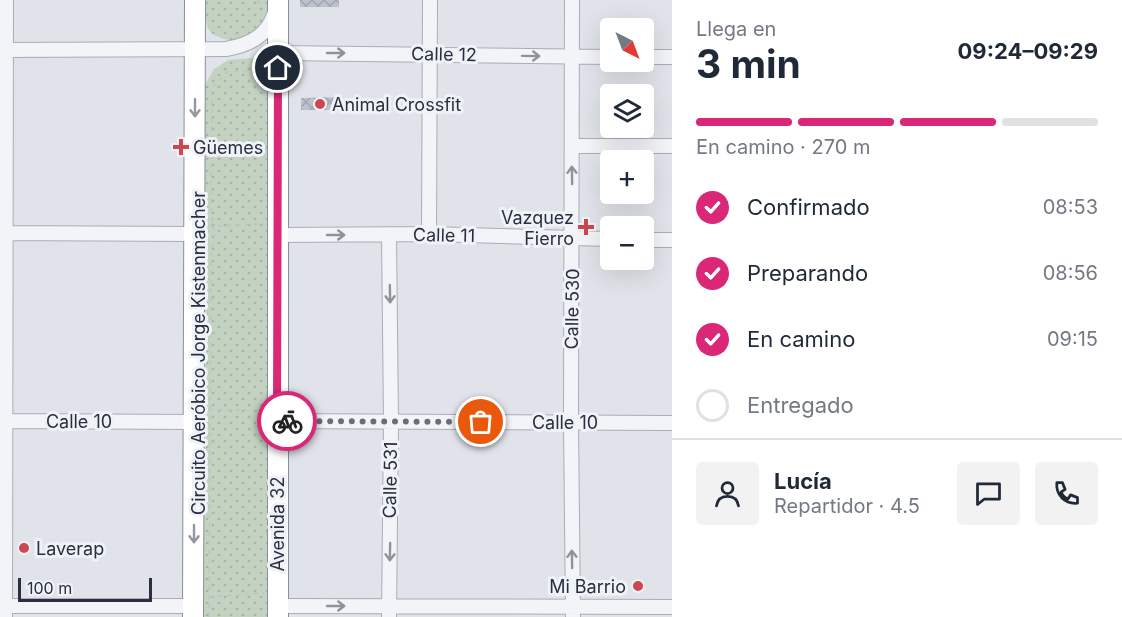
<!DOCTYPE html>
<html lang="es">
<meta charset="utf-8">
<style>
:root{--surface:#fff;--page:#f2f2f3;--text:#1f2937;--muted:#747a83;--line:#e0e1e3;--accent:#db2777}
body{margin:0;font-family:Inter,sans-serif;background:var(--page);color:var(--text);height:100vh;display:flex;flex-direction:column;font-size:22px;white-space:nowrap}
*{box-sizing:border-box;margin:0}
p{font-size:20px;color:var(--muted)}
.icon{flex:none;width:33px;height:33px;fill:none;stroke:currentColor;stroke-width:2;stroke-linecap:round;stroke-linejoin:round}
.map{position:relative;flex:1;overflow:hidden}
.sheet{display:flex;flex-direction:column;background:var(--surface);width:450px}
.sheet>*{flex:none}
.needle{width:39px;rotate:138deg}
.tools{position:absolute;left:600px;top:18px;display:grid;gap:12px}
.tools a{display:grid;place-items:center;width:54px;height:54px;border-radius:6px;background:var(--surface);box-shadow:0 6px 24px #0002;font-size:30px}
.scale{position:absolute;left:18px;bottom:15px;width:134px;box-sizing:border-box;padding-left:6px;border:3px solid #292f40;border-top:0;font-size:16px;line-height:21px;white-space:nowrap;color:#292f40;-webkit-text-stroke:4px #eff2f6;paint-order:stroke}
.pin{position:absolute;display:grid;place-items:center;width:51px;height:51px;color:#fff;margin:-26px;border:3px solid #fff;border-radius:50%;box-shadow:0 2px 6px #0007}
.courier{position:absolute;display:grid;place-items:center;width:60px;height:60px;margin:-30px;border:4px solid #db2777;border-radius:50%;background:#fff;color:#222;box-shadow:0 2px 8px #0007}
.headline em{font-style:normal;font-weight:700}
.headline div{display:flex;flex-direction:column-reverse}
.headline{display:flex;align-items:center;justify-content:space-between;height:102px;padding:0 24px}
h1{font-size:39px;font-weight:700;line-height:45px}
.bar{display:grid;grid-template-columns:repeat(4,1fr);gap:9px 6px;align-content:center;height:72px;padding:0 24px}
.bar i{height:8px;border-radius:4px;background:var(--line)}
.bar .selected{background:var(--accent)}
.bar p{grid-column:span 4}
.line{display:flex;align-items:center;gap:15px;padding:0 24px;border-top:2px solid var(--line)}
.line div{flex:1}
.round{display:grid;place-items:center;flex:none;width:63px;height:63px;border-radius:6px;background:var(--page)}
ol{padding:0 24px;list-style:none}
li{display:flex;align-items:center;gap:18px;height:66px}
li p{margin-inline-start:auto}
li .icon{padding:6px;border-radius:50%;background:var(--accent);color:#fff;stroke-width:4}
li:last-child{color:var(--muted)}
li i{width:33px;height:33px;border:3px solid var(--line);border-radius:50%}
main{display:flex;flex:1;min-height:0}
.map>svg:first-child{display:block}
.grass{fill:url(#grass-dots)}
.building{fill:url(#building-cross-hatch)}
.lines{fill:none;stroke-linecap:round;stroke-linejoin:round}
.minor-casing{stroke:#a9adb6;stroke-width:16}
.highway-casing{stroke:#888f9f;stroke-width:22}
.path{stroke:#bec1c7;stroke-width:1.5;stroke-dasharray:4.5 4.5;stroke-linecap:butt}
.minor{stroke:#f3f4f7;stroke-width:14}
.highway{stroke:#fff;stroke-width:20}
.oneway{stroke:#8e929c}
.oneway2{stroke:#9497a0}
.done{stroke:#696e7b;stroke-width:6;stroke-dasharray:0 10.8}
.route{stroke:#db2777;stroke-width:8}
.poi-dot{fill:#cc474f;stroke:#eff2f6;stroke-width:2}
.labels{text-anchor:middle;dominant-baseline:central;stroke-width:6;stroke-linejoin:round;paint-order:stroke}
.street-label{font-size:18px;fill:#292f40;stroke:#eff2f6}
.poi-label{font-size:18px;fill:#292f40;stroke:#eff2f6;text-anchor:start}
</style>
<main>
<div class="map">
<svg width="672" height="617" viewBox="0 0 672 617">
<defs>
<pattern id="grass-dots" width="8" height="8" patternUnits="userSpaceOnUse" patternTransform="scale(1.5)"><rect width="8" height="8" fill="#c4d3c1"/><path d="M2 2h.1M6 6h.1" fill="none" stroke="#a8b5a7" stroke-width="1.8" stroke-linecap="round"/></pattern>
<pattern id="building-cross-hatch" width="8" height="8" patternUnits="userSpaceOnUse" patternTransform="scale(1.5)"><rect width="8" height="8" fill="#bdc1cc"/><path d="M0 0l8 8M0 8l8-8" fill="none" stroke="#a2a6b0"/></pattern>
</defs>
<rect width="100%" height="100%" fill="#e0e3e9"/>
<path class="grass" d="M205,0H272L273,19C256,35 242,47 219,37C214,35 210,33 208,28C204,19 205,10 205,0Z
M272,41L273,617H203L205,85L214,69L228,60L253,58Z"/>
<path class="building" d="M300,0H339V7H300Z
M340,97V110H301V98Z"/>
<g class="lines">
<defs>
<path id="minor" d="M572,0L571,422L573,617
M0,50L226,49C249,45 268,36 275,12
M278,53L610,57
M644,57H672
M572,146H672
M0,233L195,234
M429,234L430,0
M277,235L429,234L610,239
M389,235L391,421L389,617
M644,240H672
M0,421L194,422
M277,421L672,423
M0,606H193
M278,606L672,607
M5,617L6,0"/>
<path id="highway" d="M278,0V617
M193,617L195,0"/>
</defs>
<use href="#minor" class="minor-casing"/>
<use href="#highway" class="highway-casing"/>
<path class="path" d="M258,0L263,7
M252,70L262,69
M209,226L264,224
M209,410H264
M209,597L264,593
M209,617L211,257L214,235L211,208L212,88L227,72L251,70L264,84"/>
<use href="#minor" class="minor"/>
<use href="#highway" class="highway"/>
</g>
<defs><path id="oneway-shaft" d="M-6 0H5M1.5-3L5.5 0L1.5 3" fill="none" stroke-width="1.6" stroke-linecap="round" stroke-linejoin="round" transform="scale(1.5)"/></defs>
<g class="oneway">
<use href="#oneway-shaft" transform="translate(336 53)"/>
<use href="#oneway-shaft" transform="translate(531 56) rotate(1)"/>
<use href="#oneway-shaft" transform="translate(572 175) rotate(-91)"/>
<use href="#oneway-shaft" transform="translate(336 235)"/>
<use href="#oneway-shaft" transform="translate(390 294) rotate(89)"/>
<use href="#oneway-shaft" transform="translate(390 552) rotate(91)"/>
<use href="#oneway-shaft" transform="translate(572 559) rotate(-91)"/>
<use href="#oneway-shaft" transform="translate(336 606)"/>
</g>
<g class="oneway2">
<use href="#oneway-shaft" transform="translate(195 108) rotate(90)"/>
<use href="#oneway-shaft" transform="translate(194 534) rotate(90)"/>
</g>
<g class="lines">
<path class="done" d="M287,421L481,422"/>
<path class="route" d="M278,68L277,421H287"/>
</g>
<g class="poi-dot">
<circle cx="320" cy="104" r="6"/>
<path d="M178 138h6v6h6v6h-6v6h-6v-6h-6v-6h6z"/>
<path d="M583 218h6v6h6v6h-6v6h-6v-6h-6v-6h6z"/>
<circle cx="24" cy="548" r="6"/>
<circle cx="638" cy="586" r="6"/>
</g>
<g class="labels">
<g class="street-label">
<text transform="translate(444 54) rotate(1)">Calle 12</text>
<text transform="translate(444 235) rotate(1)">Calle 11</text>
<text transform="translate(572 309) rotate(-89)">Calle 530</text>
<text transform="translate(198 353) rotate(-90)">Circuito Aeróbico Jorge Kistenmacher</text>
<text x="79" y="421">Calle 10</text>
<text x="565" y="422">Calle 10</text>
<text transform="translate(390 480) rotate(-89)">Calle 531</text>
<text transform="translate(277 524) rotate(-90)">Avenida 32</text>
</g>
<g class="poi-label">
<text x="332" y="104">Animal Crossfit</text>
<text x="193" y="147">Güemes</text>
<text x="574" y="217" text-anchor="end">Vazquez<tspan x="574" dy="21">Fierro</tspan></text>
<text x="36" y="548">Laverap</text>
<text x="626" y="586" text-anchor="end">Mi Barrio</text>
</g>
</g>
</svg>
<div class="tools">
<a><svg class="needle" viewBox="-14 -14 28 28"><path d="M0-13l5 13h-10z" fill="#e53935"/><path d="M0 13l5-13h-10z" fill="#747a83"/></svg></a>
<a><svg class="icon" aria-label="layers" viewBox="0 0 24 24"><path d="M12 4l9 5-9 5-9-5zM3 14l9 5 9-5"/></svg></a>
<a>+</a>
<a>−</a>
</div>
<div class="scale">100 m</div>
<div class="pin" style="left:481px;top:422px;background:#ea580c"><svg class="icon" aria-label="bag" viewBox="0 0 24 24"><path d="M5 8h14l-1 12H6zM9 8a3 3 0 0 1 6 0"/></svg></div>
<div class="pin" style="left:278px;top:68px;background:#1f2937"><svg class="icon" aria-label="home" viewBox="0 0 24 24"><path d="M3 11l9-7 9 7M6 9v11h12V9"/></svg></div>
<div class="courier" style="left:287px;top:421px"><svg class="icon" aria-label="bike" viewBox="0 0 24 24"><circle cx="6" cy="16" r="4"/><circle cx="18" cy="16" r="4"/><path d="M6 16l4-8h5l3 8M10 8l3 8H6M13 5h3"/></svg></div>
</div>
<section class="sheet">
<div class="headline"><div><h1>3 min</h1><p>Llega en</p></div><em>09:24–09:29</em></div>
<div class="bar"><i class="selected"></i><i class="selected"></i><i class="selected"></i><i></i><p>En camino · 270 m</p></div>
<ol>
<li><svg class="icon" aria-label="check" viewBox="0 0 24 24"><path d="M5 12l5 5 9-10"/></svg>Confirmado<p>08:53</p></li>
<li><svg class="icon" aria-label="check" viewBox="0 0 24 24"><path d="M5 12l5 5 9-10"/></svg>Preparando<p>08:56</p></li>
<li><svg class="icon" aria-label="check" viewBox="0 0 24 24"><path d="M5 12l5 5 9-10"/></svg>En camino<p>09:15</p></li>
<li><i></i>Entregado</li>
</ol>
<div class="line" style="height:108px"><a class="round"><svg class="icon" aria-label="person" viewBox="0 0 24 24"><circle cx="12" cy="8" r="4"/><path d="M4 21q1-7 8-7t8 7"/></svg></a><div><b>Lucía</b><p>Repartidor · 4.5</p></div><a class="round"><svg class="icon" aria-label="chat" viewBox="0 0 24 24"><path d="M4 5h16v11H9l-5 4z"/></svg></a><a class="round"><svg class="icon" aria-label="phone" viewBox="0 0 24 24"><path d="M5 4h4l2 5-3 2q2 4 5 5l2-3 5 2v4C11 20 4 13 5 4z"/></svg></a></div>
</section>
</main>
